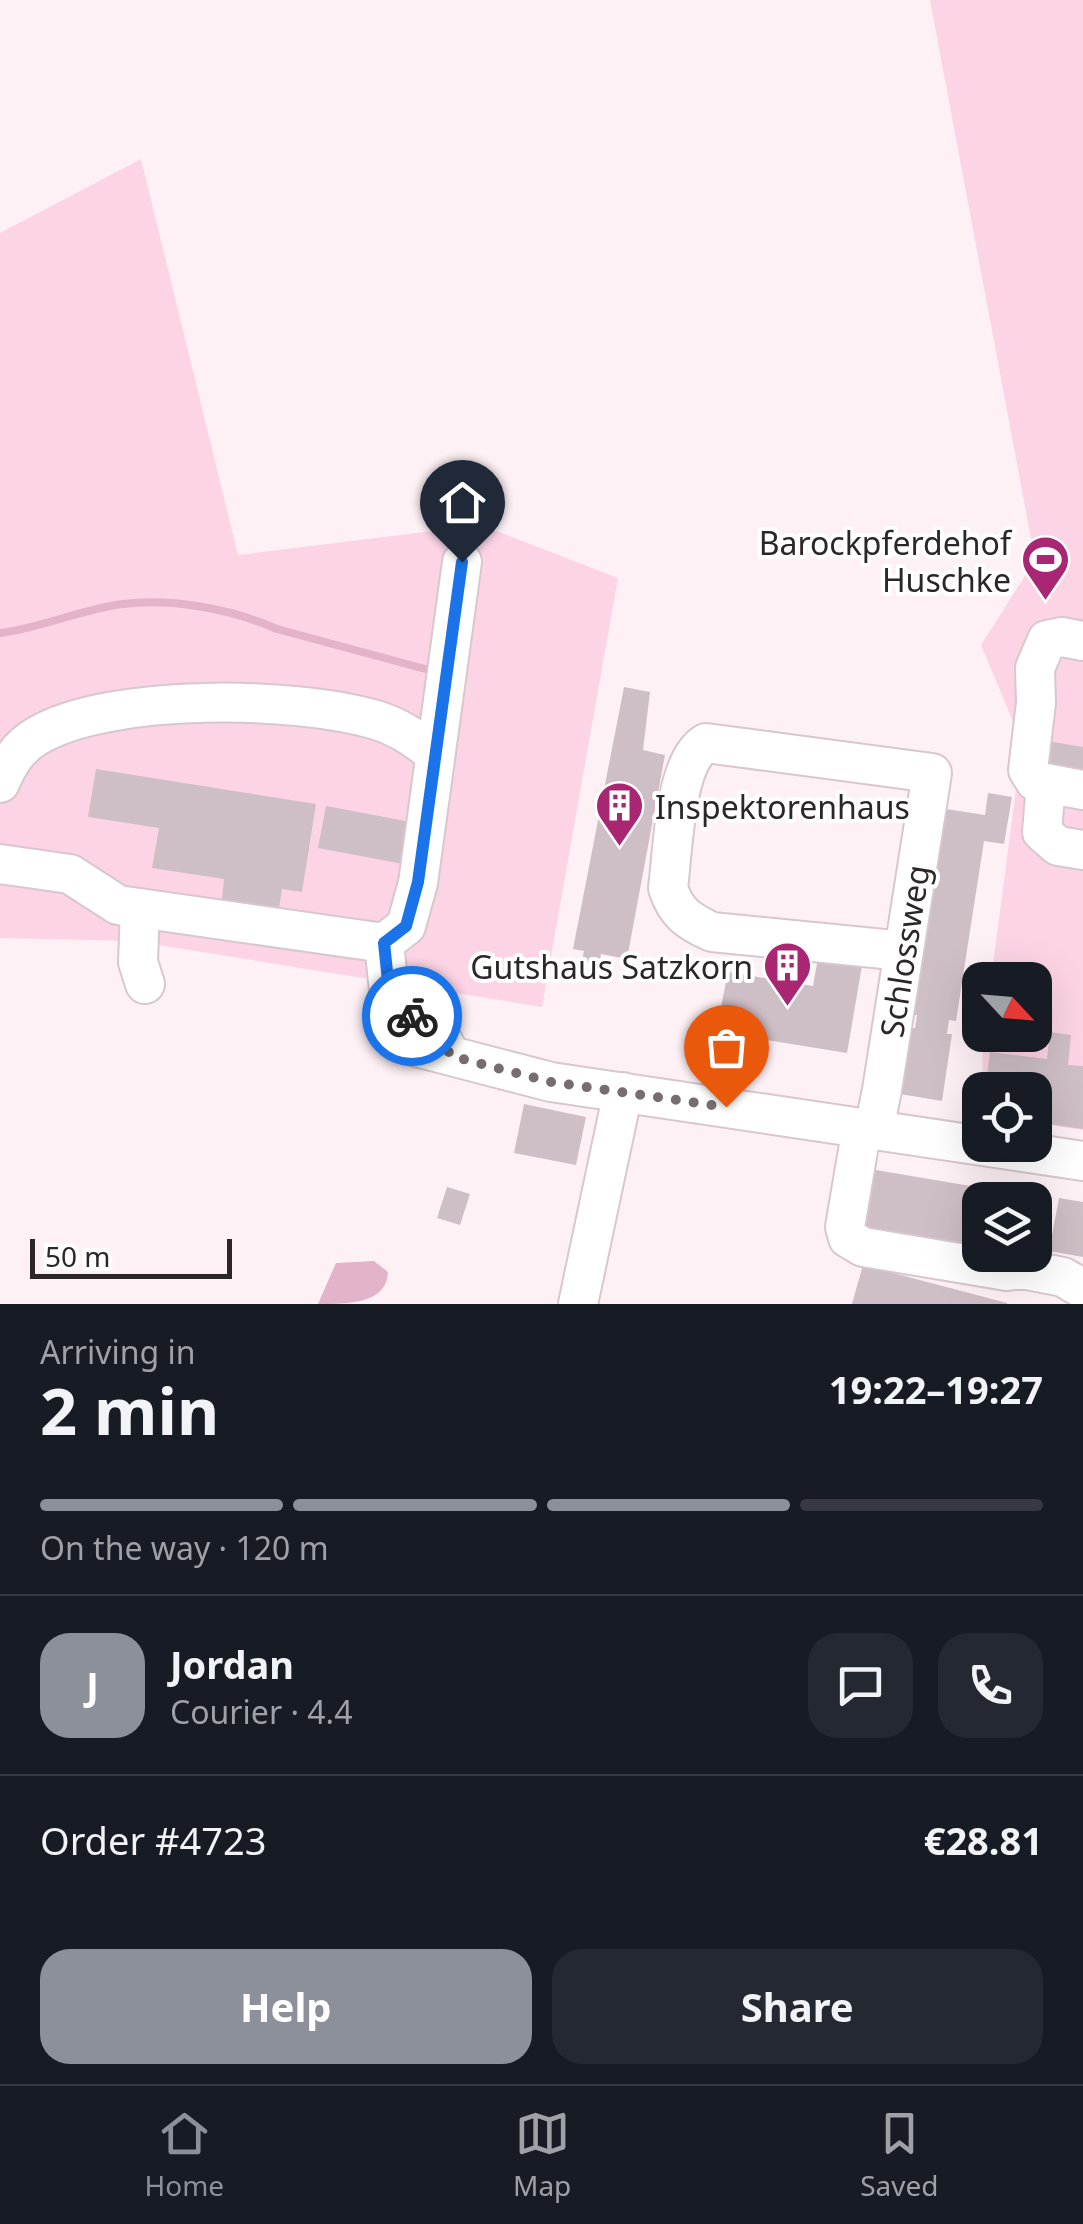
<!DOCTYPE html>
<meta charset="utf-8">
<style>
:root{--surface:#171b24;--page:#242831;--text:#f1f3f6;--muted:#9ea1a6;--line:#363941;--accent:#8c9099}
body{margin:0;font-family:"Noto Sans",sans-serif;background:var(--page);color:var(--text);height:100vh;display:flex;flex-direction:column;font-size:38px;white-space:nowrap}
*{box-sizing:border-box;margin:0}
p{font-size:32px;color:var(--muted)}
.icon{flex:none;width:55px;height:55px;fill:none;stroke:currentColor;stroke-width:2;stroke-linecap:round;stroke-linejoin:round}
.map{position:relative;height:1304px;overflow:hidden}
.side{display:flex;flex-direction:column;background:var(--surface);flex:1}
.side>*{flex:none}
.needle{width:65px;rotate:116deg}
.controls{position:absolute;left:962px;top:962px;display:grid;gap:20px}
.controls a{display:grid;place-items:center;width:90px;height:90px;border-radius:20px;background:var(--surface);box-shadow:0 10px 40px #0002;font-size:50px}
.scale{position:absolute;left:30px;bottom:25px;width:202px;box-sizing:border-box;padding-left:10px;border:5px solid #2c2629;border-top:0;font-size:28px;line-height:35px;white-space:nowrap;color:#2c2629;-webkit-text-stroke:8px #fff;paint-order:stroke}
.pin{position:absolute;display:grid;place-items:center;width:85px;height:85px;color:#fff;margin:-102px -42px;border-radius:50% 50% 50% 0;rotate:-45deg;box-shadow:0 0 10px #0007}
.pin .icon{rotate:45deg}
.courier{position:absolute;display:grid;place-items:center;width:100px;height:100px;margin:-50px;border:8px solid #1a73e8;border-radius:50%;background:#fff;color:#222;box-shadow:0 2px 12px #0007}
.summary em{font-style:normal;font-weight:700}
.summary div{display:flex;flex-direction:column-reverse}
.summary{display:flex;align-items:center;justify-content:space-between;height:170px;padding:0 40px}
h1{font-size:65px;font-weight:700;line-height:75px}
.bar{display:grid;grid-template-columns:repeat(4,1fr);gap:15px 10px;align-content:center;height:120px;padding:0 40px}
.bar i{height:12px;border-radius:8px;background:var(--line)}
.bar .on{background:var(--accent)}
.bar p{grid-column:span 4}
.line{display:flex;align-items:center;gap:25px;padding:0 40px;border-top:2px solid var(--line)}
.line div{flex:1}
.round{display:grid;place-items:center;flex:none;width:105px;height:105px;border-radius:30px;background:var(--page)}
.cta{display:flex;gap:20px;margin-top:auto;padding:20px 40px}
.cta a{flex:1;height:115px;border-radius:30px;background:var(--accent);color:#fff;font-size:40px;font-weight:700;line-height:115px;text-align:center}
.cta a+a{background:var(--page);color:var(--text)}
.tabs{display:flex;justify-content:space-around;align-items:center;height:140px;border-top:2px solid var(--line);background:var(--surface);font-size:28px;color:var(--muted)}
.tabs a{display:grid;justify-items:center;gap:5px}
.tabs .on{color:var(--accent)}
.map>svg:first-child{display:block}
.green{fill:#fcd4e5}
.water{fill:#e3b3c9}
.lines{fill:none;stroke-linecap:round;stroke-linejoin:round}
.stream{stroke:#e3b3c9;stroke-width:8}
.building{fill:#cebec5}
.minor-casing{stroke:#d8c7ce;stroke-width:42}
.minor{stroke:#fff;stroke-width:38}
.done{stroke:#766d71;stroke-width:10;stroke-dasharray:0 18}
.route{stroke:#1a73e8;stroke-width:12}
.labels{text-anchor:middle;dominant-baseline:central;stroke-width:8;stroke-linejoin:round;paint-order:stroke}
.poi-label{font-size:32px;fill:#2c2629;stroke:#fff;text-anchor:end}
.street-label{font-size:32px;fill:#2c2629;stroke:#fff}
</style>
<div class="map">
<svg width="1083" height="1304" viewBox="0 0 1083 1304">
<rect width="100%" height="100%" fill="#fef1f6"/>
<path class="green" d="M930,0H1083V1130L1035,1123V1090H982L983,1035H1035V980H991L1022,743L981,645L1035,560Z
M141,159L238,555L481,525L618,578L542,1007L133,941L0,938V233Z"/>
<path class="water" d="M374,1261L388,1272C387,1304 348,1304 318,1304L336,1263Z"/>
<g class="lines">
<path class="stream" d="M0,633C42,628 81,609 123,604C172,598 232,609 277,629L429,670"/>
</g>
<path class="building" d="M624,687L650,692L643,750L665,755L627,959L601,954L599,965L582,961L584,951L573,949Z
M1041,740L1083,747V773L1037,764Z
M96,769L316,804L302,892L282,889L279,908L222,899L224,879L152,868L159,828L88,817Z
M988,793L1012,797L1004,844L984,841L956,1021L949,1020L947,1034H952L942,1101L900,1094L911,1028H915L917,1015L908,1014L940,808L985,815Z
M326,806L411,822L403,864L318,848Z
M820,947L864,954L847,1053L716,1032L728,972L813,986Z
M1050,1032L1071,1035L1068,1065L1083,1066V1129L1035,1122V1090H985L990,1052L1047,1059Z
M524,1104L586,1117L576,1165L514,1153Z
M864,1168L1006,1192L1004,1200H980V1250L853,1229Z
M447,1187L470,1194L460,1225L437,1218Z
M1059,1198L1083,1202V1257L1049,1251Z
M863,1265L1007,1303V1304H852Z"/>
<g class="lines">
<defs>
<path id="minor" d="M1083,641L1062,637L1047,640L1035,668L1036,703L1028,770L1035,781L1083,790
M0,783C8,764 18,747 37,736C109,693 296,696 376,720C399,727 416,739 435,754
M1046,783L1042,832L1058,846L1083,850
M0,864L70,874L118,905L384,943L406,926L418,883L462,562
M140,908L138,962L145,984
M384,943L390,1000L400,1011L436,1029L451,1056
M405,1044L551,1082L1083,1161
M862,1127L845,1227L848,1238L863,1247L1007,1271L1022,1269L1024,1255
M874,1129L882,1090L932,773L706,743C674,761 673,852 668,888C676,913 688,921 712,932L904,951
M1022,1269L1063,1277L1083,1289
M578,1304L623,1092"/>
</defs>
<use href="#minor" class="minor-casing"/>
<use href="#minor" class="minor"/>
</g>
<g class="lines">
<path class="done" d="M412,1016L436,1028L451,1056L551,1082L726,1107"/>
<path class="route" d="M412,1016L390,1000L384,943L406,926L418,882L462,562"/>
</g>
<defs>
<symbol id="stadium-pin" viewBox="-11 -11 22 30"><path d="M0 17L-7.5 6A9.5 9.5 0 1 1 7.5 6Z" fill="#a92772" stroke="#fff"/><path d="M0-5a6.5 5 0 1 0 0 10a6.5 5 0 1 0 0-10ZM-3.5-1.8h7v3.6h-7Z" fill="#fff"/></symbol>
<symbol id="building-pin" viewBox="-11 -11 22 30"><path d="M0 17L-7.5 6A9.5 9.5 0 1 1 7.5 6Z" fill="#a92772" stroke="#fff"/><path d="M-4-6H4V6H1V3H-1V6H-4ZM-2.5-4.3h1.7v1.8h-1.7ZM.8-4.3h1.7v1.8H.8ZM-2.5-1h1.7V.8h-1.7ZM.8-1h1.7V.8H.8Z" fill="#fff"/></symbol>
</defs>
<g fill-rule="evenodd">
<use href="#stadium-pin" x="1018" y="532" width="55" height="75"/>
<use href="#building-pin" x="592" y="778" width="55" height="75"/>
<use href="#building-pin" x="760" y="938" width="55" height="75"/>
</g>
<g class="labels">
<g class="poi-label">
<text x="1011" y="542">Barockpferdehof<tspan x="1011" dy="37">Huschke</tspan></text>
<text x="655" y="806" text-anchor="start">Inspektorenhaus</text>
<text x="753" y="966">Gutshaus Satzkorn</text>
</g>
<g class="street-label">
<text transform="translate(904 951) rotate(-81)">Schlossweg</text>
</g>
</g>
</svg>
<div class="controls">
<a><svg class="needle" viewBox="-14 -14 28 28"><path d="M0-13l5 13h-10z" fill="#e53935"/><path d="M0 13l5-13h-10z" fill="#9ea1a6"/></svg></a>
<a><svg class="icon" aria-label="locate" viewBox="0 0 24 24"><circle cx="12" cy="12" r="6"/><path d="M12 2v4M12 18v4M2 12h4M18 12h4"/></svg></a>
<a><svg class="icon" aria-label="layers" viewBox="0 0 24 24"><path d="M12 4l9 5-9 5-9-5zM3 14l9 5 9-5"/></svg></a>
</div>
<div class="scale">50 m</div>
<div class="pin" style="left:726px;top:1107px;background:#ea580c"><svg class="icon" aria-label="bag" viewBox="0 0 24 24"><path d="M5 8h14l-1 12H6zM9 8a3 3 0 0 1 6 0"/></svg></div>
<div class="pin" style="left:462px;top:562px;background:#1f2937"><svg class="icon" aria-label="home" viewBox="0 0 24 24"><path d="M3 11l9-7 9 7M6 9v11h12V9"/></svg></div>
<div class="courier" style="left:412px;top:1016px"><svg class="icon" aria-label="bike" viewBox="0 0 24 24"><circle cx="6" cy="16" r="4"/><circle cx="18" cy="16" r="4"/><path d="M6 16l4-8h5l3 8M10 8l3 8H6M13 5h3"/></svg></div>
</div>
<section class="side">
<div class="summary"><div><h1>2 min</h1><p>Arriving in</p></div><em>19:22–19:27</em></div>
<div class="bar"><i class="on"></i><i class="on"></i><i class="on"></i><i></i><p>On the way · 120 m</p></div>
<div class="line" style="height:180px"><b class="round" style="background:var(--accent);color:#fff">J</b><div><b>Jordan</b><p>Courier · 4.4</p></div><a class="round"><svg class="icon" aria-label="chat" viewBox="0 0 24 24"><path d="M4 5h16v11H9l-5 4z"/></svg></a><a class="round"><svg class="icon" aria-label="phone" viewBox="0 0 24 24"><path d="M5 4h4l2 5-3 2q2 4 5 5l2-3 5 2v4C11 20 4 13 5 4z"/></svg></a></div>
<div class="line" style="height:130px"><div>Order #4723</div><b>€28.81</b></div>
<div class="cta"><a>Help</a><a>Share</a></div>
</section>
<nav class="tabs">
<a class="on"><svg class="icon" aria-label="home" viewBox="0 0 24 24"><path d="M3 11l9-7 9 7M6 9v11h12V9"/></svg>Home</a>
<a><svg class="icon" aria-label="map" viewBox="0 0 24 24"><path d="M3 6l6-2 6 2 6-2v14l-6 2-6-2-6 2zM9 4v14M15 6v14"/></svg>Map</a>
<a><svg class="icon" aria-label="saved" viewBox="0 0 24 24"><path d="M7 4h10v16l-5-4-5 4z"/></svg>Saved</a>
</nav>
